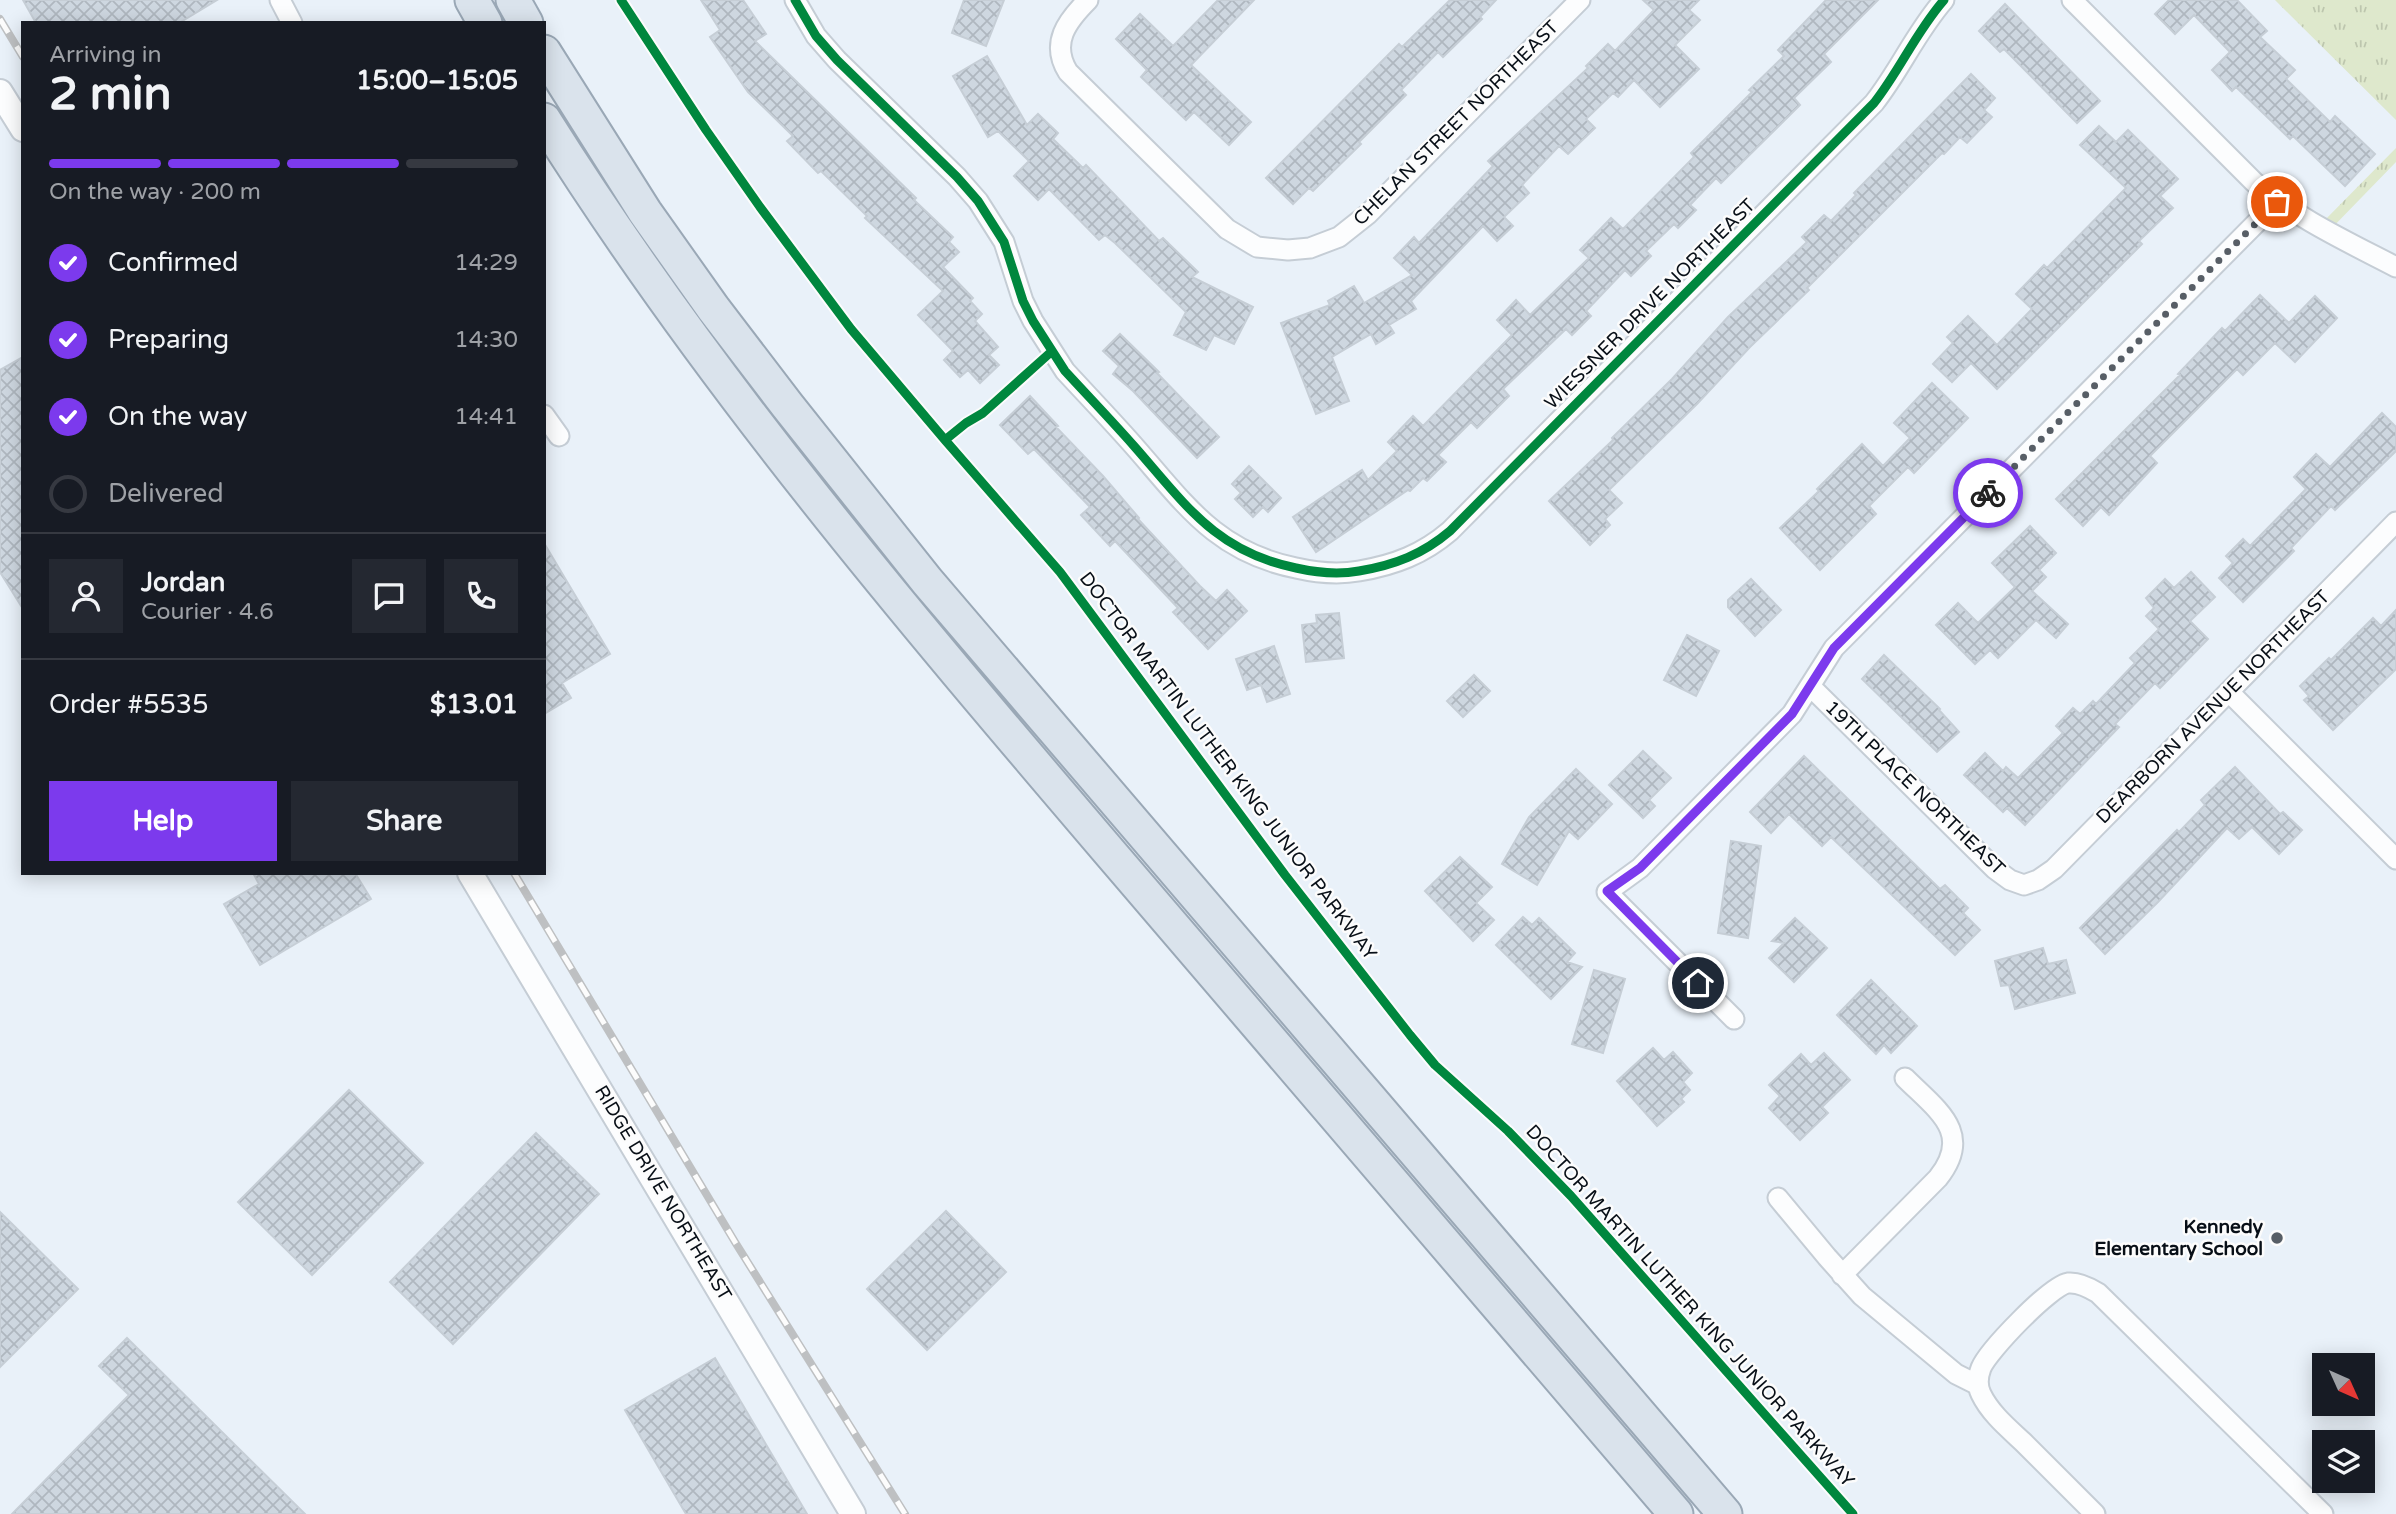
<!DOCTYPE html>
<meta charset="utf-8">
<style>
:root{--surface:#171b24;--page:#242831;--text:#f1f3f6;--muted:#9ea1a6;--line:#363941;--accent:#7c3aed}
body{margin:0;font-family:"Varela Round",sans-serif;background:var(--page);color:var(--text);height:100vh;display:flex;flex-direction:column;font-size:26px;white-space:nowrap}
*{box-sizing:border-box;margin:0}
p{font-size:23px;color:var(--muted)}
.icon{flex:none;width:38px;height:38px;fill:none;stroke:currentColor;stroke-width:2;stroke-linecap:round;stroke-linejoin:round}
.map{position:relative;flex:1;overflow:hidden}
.panel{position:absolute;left:21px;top:21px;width:525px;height:854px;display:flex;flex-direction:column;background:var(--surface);border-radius:0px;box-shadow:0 4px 18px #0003}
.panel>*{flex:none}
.needle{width:46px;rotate:135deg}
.controls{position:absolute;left:2312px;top:1353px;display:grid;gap:14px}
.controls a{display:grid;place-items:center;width:63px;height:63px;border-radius:0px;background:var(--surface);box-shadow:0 4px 18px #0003;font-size:35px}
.pin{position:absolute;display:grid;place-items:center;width:60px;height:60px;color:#fff;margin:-30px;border:4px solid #fff;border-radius:50%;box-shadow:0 2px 7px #0007}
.courier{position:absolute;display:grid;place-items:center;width:70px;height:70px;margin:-35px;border:5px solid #7c3aed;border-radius:50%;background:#fff;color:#222;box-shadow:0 2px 9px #0007}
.summary em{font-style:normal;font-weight:800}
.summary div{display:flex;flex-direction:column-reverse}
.summary{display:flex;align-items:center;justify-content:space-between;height:119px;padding:0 28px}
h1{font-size:46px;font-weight:800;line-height:52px}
.bar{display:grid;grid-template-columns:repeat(4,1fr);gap:10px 7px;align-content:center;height:84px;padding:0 28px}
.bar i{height:9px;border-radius:5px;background:var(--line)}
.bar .current{background:var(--accent)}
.bar p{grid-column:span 4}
.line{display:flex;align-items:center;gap:18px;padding:0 28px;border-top:2px solid var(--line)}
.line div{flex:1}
.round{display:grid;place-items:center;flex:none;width:74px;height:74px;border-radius:0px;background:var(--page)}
ol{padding:0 28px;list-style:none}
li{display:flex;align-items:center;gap:21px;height:77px}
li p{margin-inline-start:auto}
li .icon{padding:7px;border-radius:50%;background:var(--accent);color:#fff;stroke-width:4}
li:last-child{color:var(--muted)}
li i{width:38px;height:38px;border:4px solid var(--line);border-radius:50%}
.cta{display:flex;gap:14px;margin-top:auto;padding:14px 28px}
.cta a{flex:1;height:80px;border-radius:0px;background:var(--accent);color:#fff;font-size:28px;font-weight:800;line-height:80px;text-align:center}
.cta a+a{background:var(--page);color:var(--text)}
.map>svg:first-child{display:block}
.park{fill:url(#park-tufts)}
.building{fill:url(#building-cross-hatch);stroke:#c6ced6;stroke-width:2}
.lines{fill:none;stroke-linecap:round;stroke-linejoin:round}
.minor-casing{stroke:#c5cdd5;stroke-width:23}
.tertiary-casing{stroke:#c5cdd5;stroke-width:28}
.trunk-casing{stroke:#9aa8b6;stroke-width:37}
.minor{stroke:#fcfdfe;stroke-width:19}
.tertiary{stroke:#fcfdfe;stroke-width:24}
.trunk{stroke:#dae3ec;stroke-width:33}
.rail-casing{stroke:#bec0c2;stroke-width:8}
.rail{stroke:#fcfcfc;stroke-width:5;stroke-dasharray:16;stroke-linecap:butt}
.cycleway-casing{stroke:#fcfcfc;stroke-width:13}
.cycleway{stroke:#00873e;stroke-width:9}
.done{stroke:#575e66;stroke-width:7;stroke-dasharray:0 12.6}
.route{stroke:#7c3aed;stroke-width:9}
.poi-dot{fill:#575e66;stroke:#fcfcfc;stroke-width:2.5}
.labels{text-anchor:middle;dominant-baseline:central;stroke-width:5;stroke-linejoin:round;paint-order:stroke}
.street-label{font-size:19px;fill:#080f17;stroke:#fcfcfc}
.poi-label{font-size:19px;font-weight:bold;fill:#080f17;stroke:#fcfcfc;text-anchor:end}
</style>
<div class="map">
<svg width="2396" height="1514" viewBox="0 0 2396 1514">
<defs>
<pattern id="park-tufts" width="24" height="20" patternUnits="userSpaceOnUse" patternTransform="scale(1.75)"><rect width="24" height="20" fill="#dee8cc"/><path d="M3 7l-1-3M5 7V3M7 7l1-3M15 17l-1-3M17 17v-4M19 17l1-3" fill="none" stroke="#bdc6ae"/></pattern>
<pattern id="building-cross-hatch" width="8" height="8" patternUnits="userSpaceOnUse" patternTransform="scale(1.75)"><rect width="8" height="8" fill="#ced7e0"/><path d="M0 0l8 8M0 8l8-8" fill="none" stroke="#afb7bf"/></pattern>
</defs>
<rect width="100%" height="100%" fill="#e9f1f9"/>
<path class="park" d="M2275,0H2396V120Z
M2396,148V162L2328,232L2318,227Z"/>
<path class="building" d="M23,0H217L179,23H36Z
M701,0H743L766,34L755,41L916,198L914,200L953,237L949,242L959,252L943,267L973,298L970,301L982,314L975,321L998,347L989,355L999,365L980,383L968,370L960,377L944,360L953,351L918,315L943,291L865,218L867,216L821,171L818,173L787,141L793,136L748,92L710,37L720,30Z
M964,0H1004L986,46L952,33Z
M1218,0H1254L1191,65L1251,122L1229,145L1194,112L1186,120L1141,77L1147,70L1116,39L1140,14L1173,46Z
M1450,0H1496L1480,17L1482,19L1443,57L1438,52L1401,90L1406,95L1359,142L1361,144L1313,191L1309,188L1293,204L1266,178L1399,44L1402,47Z
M1643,0H1699L1689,10L1700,20L1675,45L1699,69L1660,107L1634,80L1618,97L1613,93L1586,119L1595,128L1568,154L1559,146L1522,185L1529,193L1504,217L1513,226L1497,241L1483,226L1411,301L1416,309L1389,325L1394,333L1376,344L1371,334L1332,357L1349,401L1316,414L1281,323L1330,305L1328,301L1354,286L1364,303L1412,275L1394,258L1414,237L1419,243L1493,166L1488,161L1588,68L1586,66L1608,44L1615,51L1654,10Z
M1826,0H1878L1824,54L1831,62L1794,98L1800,105L1721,183L1716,178L1690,205L1696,210L1678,228L1674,224L1646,251L1651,256L1631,276L1625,270L1586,311L1591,316L1572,335L1566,329L1503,389L1509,396L1477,428L1471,422L1438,455L1446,462L1427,481L1423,478L1410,491L1408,490L1316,552L1293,517L1362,470L1368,480L1397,451L1388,442L1413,416L1423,426L1512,335L1497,320L1516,300L1530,315L1589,258L1580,250L1611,218L1623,229L1694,157L1691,153L1752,92L1749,90L1784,56L1778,50Z
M2169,0H2237L2267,31L2260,37L2295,70L2286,79L2330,122L2335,116L2375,154L2345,186L2293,136L2290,139L2236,87L2232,91L2212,70L2230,52L2194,15L2175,34L2155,14Z
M2005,4L2100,101L2077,123L2004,49L2000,52L1979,31Z
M987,56L1027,125L1038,114L1058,133L1053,139L1083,168L1086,165L1159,241L1163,238L1198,272L1192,277L1253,307L1234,344L1214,335L1206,350L1174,335L1186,312L1115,243L1105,235L1099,240L1049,189L1038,200L1014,176L1029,161L998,131L988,137L953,76Z
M1971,74L1995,98L1984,110L1992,117L1967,143L1960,137L1944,154L1942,153L1807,288L1809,290L1750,347L1697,404L1609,490L1622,503L1605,519L1610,525L1590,545L1549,501L1613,440L1612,438L1672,379L1728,317L1807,242L1802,237L1824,215L1831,221L1856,195L1854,193Z
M2099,126L2116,142L2128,130L2178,179L2160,196L2173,208L2139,241L2142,244L1997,389L1971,363L1952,382L1933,364L1953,343L1947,337L1968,316L1997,345L2032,309L2016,294L2044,265L2047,268L2126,188L2080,145Z
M2260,295L2289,323L2315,296L2337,318L2295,362L2275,343L2243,375L2237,369L2150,456L2157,463L2109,515L2101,507L2083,526L2056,499L2180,375L2178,374L2222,328L2225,331Z
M1120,334L1159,372L1157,373L1219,437L1197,458L1133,391L1113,374L1119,366L1103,351Z
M23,357V609L0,572V370Z
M1932,383L1968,418L1914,473L1908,467L1869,506L1876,514L1820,570L1780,528L1819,491L1817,489L1862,444L1883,466L1910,438L1894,423Z
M1030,396L1058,426L1056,427L1103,476L1139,518L1138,519L1200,586L1216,601L1227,590L1247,611L1208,649L1173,612L1178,608L1115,541L1110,546L1081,515L1090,507L1034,449L1028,454L1000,425Z
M2382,413L2396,427V451L2335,510L2331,506L2291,548L2294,551L2243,602L2219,578L2233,563L2226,556L2243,539L2250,546L2306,489L2294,477L2316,454L2330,467Z
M1249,466L1281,498L1268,512L1263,507L1253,517L1235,499L1241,493L1232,484Z
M2030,526L2056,553L2039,570L2046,577L2032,591L2068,624L2056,638L2036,620L1998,658L1990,650L1975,664L1936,625L1958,603L1978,623L2015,587L1992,563Z
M544,543L610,654L562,683L571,698L544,714Z
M2191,572L2215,597L2190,621L2208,639L2160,688L2155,683L2115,724L2119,727L2025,825L2007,808L2003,812L1964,775L1985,753L2003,771L2006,767L2018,778L2063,733L2056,726L2073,708L2080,714L2093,701L2096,704L2135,663L2130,658L2159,629L2146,616L2154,608L2146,598L2165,579L2174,588Z
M1751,579L1781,610L1755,636L1728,607V600Z
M2396,610V669L2333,730L2304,700L2309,696L2300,686L2329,658L2331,660L2373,618L2381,626Z
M1339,613L1344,658L1306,662L1302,625L1317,623L1316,615Z
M1687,635L1719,651L1696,696L1664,680Z
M1274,646L1290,694L1267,702L1261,685L1247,690L1236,659Z
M1884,655L1940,709L1939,710L1959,732L1937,752L1862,679Z
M1474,675L1490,691L1463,717L1447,701Z
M1643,751L1671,778L1649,800L1655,806L1643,818L1609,785Z
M1804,756L1940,889L1945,885L1968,908L1963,913L1980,930L1955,955L1831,837L1822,846L1789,814L1771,833L1750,812Z
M2235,767L2280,814L2283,812L2302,830L2279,854L2252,827L2239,839L2227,828L2158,902L2105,954L2080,928L2177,830L2179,832L2205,805L2201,800Z
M1576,769L1612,804L1578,839L1569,831L1537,885L1502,864L1529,817Z
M1731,841L1761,846L1748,938L1718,933Z
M1460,857L1492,887L1476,903L1494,920L1473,941L1425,891Z
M253,873H355L371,899L260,965L224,904L259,884Z
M1523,917L1532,925L1539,918L1575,953L1567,962L1582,967L1551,999L1496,945Z
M1795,918L1827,948L1794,982L1769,958L1784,943L1772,941Z
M2043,948L2048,964L2066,960L2075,993L2015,1009L2009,985L2001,986L1995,961Z
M1594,970L1625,979L1603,1053L1572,1044Z
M1871,980L1917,1026L1891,1053L1884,1045L1876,1054L1837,1015Z
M1653,1048L1664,1060L1673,1052L1692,1073L1683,1082L1690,1090L1681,1099L1684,1102L1657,1126L1617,1081Z
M1824,1053L1850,1080L1822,1107L1828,1113L1800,1140L1769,1108L1780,1096L1769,1085L1801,1054L1811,1065Z
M349,1090L423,1163L312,1275L238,1202Z
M536,1133L599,1194L453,1344L390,1282Z
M946,1211L1006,1272L927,1350L867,1289Z
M0,1212L78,1289L0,1367Z
M127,1338L305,1514H12L129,1395L99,1366Z
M715,1358L807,1514H686L625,1410Z"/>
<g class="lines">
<defs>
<path id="minor" d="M280,0L292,23
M795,0L816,36L837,60L957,177L978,201L1004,242L1023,301L1033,321L1065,371C1088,396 1112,421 1134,446C1185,504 1216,552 1296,568C1318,573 1337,575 1359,571C1395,565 1423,554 1450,531L1874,103C1900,70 1916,32 1944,0
M1088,0C1067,21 1050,43 1068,72L1227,229L1257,247L1288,250L1310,248L1339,237L1368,214L1580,0
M2072,0L2254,182C2296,218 2346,241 2396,267
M544,415L559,436
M1810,686L1995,869L2010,880L2024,885L2038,880L2054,869L2396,522
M2229,692L2396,859
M1734,1019L1607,892L1640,868L1792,714L1834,648L2277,202
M1778,1198L1827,1257L1862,1296L1956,1374L1978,1385
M1842,1275L1938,1178C1974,1133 1937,1110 1905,1078
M2095,1514C2071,1490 2047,1466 2023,1442C2008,1428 1990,1413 1981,1394C1977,1386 1978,1376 1981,1368C1988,1351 2050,1286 2068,1283C2078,1282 2090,1288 2098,1293L2323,1514"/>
<path id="tertiary" d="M0,92L23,129
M470,873L853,1514"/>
<path id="trunk" d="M472,0L485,23
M513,0L526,23
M544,52L645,212L713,308L787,405L927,581L1725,1514
M544,120C711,386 915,624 1118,862C1304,1079 1490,1297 1676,1514"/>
</defs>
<use href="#minor" class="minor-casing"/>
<use href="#tertiary" class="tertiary-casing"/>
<use href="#trunk" class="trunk-casing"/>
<use href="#minor" class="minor"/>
<use href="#tertiary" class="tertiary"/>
<use href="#trunk" class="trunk"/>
<defs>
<path id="rail" d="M0,19L23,57
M514,873L735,1242L905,1514"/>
</defs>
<use href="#rail" class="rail-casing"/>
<use href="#rail" class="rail"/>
<defs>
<path id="cycleway" d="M621,0L706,130L760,207L851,329L945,440L1060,572L1285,875L1410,1035L1435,1065L1508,1131L1571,1196L1853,1514
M795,0L816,36L837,60L957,177L978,201L1004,242L1023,301L1033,321L1065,371C1088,396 1112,421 1134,446C1185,504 1216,552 1296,568C1318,573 1337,575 1359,571C1395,565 1423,554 1450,531L1874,103C1900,70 1916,32 1944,0
M945,440L966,423L983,413L1051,352"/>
</defs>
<use href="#cycleway" class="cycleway-casing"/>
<use href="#cycleway" class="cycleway"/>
</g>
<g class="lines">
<path class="done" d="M1988,493L2277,202"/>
<path class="route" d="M1698,983L1607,891L1640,868L1792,714L1834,648L1988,493"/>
</g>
<circle class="poi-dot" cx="2277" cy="1238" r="7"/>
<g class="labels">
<g class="street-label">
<text transform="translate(1456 123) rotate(-45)">CHELAN STREET NORTHEAST</text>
<text transform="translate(1650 304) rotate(-45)">WIESSNER DRIVE NORTHEAST</text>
<text transform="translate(2213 707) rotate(-45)">DEARBORN AVENUE NORTHEAST</text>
<text transform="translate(1228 766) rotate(53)">DOCTOR MARTIN LUTHER KING JUNIOR PARKWAY</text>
<text transform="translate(1915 788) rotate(44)">19TH PLACE NORTHEAST</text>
<text transform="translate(663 1193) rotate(59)">RIDGE DRIVE NORTHEAST</text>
<text transform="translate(1690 1306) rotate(48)">DOCTOR MARTIN LUTHER KING JUNIOR PARKWAY</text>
</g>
<g class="poi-label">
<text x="2263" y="1227">Kennedy<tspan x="2263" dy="22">Elementary School</tspan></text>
</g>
</g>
</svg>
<div class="controls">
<a><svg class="needle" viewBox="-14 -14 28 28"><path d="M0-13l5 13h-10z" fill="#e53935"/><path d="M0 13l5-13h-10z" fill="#9ea1a6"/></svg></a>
<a><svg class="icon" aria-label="layers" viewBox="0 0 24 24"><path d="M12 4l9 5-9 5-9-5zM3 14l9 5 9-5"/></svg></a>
</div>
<div class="pin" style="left:2277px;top:202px;background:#ea580c"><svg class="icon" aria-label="bag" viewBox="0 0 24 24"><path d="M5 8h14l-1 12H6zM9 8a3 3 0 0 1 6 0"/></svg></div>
<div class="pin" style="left:1698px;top:983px;background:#1f2937"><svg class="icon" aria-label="home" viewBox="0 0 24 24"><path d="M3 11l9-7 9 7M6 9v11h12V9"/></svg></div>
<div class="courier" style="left:1988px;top:493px"><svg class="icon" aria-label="bike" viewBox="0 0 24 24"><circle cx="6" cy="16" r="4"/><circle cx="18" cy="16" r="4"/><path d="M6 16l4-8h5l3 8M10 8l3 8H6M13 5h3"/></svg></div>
<section class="panel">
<div class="summary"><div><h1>2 min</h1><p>Arriving in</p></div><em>15:00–15:05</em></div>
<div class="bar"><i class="current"></i><i class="current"></i><i class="current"></i><i></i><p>On the way · 200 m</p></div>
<ol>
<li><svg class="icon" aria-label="check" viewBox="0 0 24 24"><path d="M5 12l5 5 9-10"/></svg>Confirmed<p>14:29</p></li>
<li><svg class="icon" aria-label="check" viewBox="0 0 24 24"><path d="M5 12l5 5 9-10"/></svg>Preparing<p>14:30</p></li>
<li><svg class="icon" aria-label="check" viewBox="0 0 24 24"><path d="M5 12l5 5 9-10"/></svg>On the way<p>14:41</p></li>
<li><i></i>Delivered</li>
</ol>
<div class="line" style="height:126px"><a class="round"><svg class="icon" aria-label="person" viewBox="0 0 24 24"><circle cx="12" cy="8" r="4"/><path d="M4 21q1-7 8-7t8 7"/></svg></a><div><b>Jordan</b><p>Courier · 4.6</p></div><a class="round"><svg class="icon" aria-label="chat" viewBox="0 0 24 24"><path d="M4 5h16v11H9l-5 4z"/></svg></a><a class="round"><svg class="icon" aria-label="phone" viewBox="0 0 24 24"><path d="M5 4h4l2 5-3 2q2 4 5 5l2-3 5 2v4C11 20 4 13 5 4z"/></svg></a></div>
<div class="line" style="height:91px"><div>Order #5535</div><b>$13.01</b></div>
<div class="cta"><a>Help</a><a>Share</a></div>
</section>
</div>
